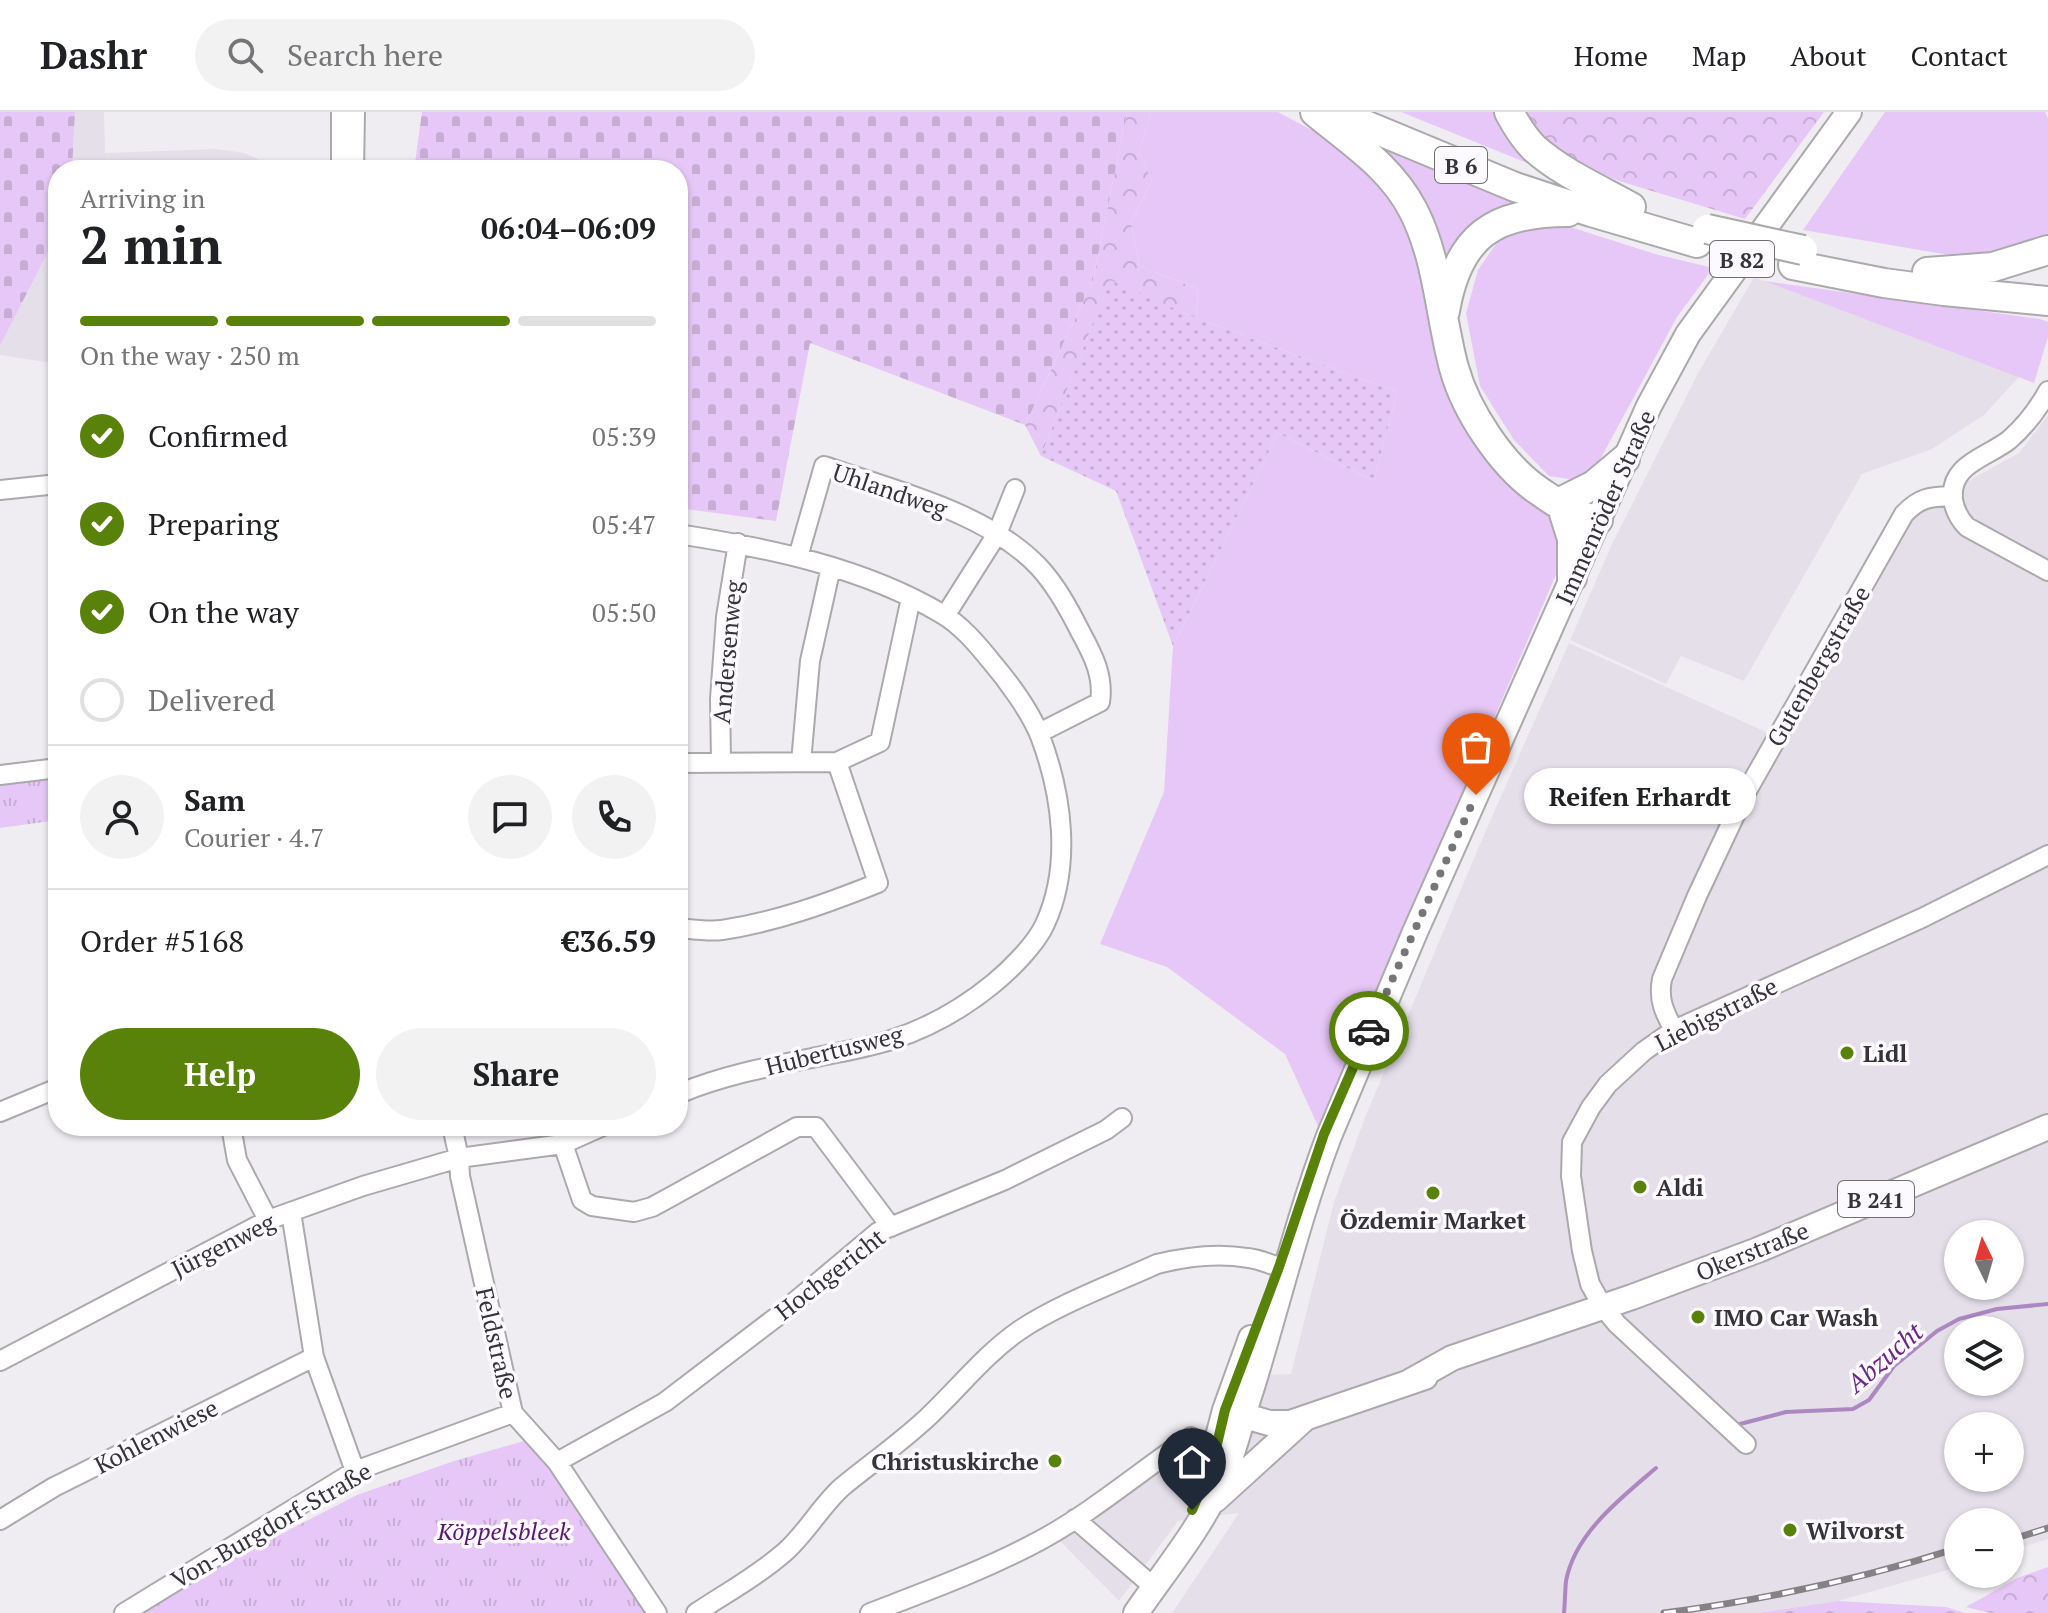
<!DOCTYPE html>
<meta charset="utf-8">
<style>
:root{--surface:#fff;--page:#f2f2f2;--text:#202124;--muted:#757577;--line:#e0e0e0;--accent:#588209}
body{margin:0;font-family:"PT Serif",serif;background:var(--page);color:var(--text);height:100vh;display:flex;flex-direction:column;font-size:30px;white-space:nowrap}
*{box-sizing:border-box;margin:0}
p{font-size:26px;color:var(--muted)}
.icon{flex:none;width:44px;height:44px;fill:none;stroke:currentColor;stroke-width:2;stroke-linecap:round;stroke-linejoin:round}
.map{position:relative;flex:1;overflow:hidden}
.panel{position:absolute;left:48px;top:48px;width:640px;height:976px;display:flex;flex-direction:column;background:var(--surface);border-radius:32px;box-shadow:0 2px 6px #0004}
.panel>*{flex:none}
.needle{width:52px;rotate:355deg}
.buttons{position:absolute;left:1944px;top:1108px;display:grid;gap:16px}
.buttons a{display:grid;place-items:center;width:80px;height:80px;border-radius:50%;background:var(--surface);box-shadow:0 2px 6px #0004;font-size:40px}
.pin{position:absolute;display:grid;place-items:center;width:68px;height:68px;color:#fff;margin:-82px -34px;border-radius:50% 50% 50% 0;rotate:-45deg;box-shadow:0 0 8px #0007}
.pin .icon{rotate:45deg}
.courier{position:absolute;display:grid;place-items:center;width:80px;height:80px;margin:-40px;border:6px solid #588209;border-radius:50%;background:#fff;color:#222;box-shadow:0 2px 10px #0007}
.bubble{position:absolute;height:56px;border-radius:28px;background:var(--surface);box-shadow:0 2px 6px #0004;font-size:26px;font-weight:800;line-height:56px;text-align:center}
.summary em{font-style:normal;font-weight:800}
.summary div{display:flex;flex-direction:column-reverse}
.summary{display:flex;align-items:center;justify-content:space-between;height:136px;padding:0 32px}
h1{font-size:52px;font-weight:800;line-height:60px}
.bar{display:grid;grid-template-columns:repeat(4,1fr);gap:12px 8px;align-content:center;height:96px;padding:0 32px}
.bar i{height:10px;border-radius:6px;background:var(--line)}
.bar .active{background:var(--accent)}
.bar p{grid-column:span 4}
.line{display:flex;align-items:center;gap:20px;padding:0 32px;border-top:2px solid var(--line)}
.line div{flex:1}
.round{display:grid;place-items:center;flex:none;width:84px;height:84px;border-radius:42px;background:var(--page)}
ol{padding:0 32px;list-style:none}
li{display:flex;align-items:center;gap:24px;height:88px}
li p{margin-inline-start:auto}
li .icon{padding:8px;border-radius:50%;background:var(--accent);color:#fff;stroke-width:4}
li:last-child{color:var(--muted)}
li i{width:44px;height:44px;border:4px solid var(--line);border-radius:50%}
.action{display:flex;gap:16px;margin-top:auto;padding:16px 32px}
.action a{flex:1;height:92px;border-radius:48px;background:var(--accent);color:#fff;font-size:32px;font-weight:800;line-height:92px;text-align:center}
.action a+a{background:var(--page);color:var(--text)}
header{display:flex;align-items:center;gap:48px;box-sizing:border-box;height:112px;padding:0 40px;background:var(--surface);border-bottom:2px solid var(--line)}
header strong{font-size:38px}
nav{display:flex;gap:44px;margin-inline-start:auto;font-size:28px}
.search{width:560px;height:72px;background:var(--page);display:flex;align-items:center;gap:20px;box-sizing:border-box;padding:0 28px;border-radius:44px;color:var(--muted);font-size:30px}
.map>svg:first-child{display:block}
.built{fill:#e5dfe9;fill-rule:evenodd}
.grass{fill:#e7c7f7}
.forest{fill:url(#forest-crowns)}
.cemetery{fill:url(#cemetery-stones)}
.park{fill:url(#park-tufts)}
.garden{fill:url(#garden-dots)}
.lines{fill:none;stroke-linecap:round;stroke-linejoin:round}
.stream{stroke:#ad87c1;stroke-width:4}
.minor-casing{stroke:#aca9ad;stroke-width:22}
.major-casing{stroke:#aca9ad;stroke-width:28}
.highway-casing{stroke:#aca9ad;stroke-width:32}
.minor{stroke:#fff;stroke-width:18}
.major{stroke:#fff;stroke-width:24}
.highway{stroke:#fff;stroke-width:28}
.rail-casing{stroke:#848285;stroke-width:7}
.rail{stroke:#fdfaff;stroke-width:4;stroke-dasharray:12;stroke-linecap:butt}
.highway-bridge-casing{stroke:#aca9ad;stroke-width:32;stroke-linecap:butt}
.highway-bridge{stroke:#fff;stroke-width:28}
.done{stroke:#767578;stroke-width:8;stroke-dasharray:0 14.4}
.route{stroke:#588209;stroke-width:10}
.poi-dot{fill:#588209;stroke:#fdfaff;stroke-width:3}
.labels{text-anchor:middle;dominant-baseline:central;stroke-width:7;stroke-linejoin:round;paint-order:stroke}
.shield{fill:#fdfaff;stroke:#716f72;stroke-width:2}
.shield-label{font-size:22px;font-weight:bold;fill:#353436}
.street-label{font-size:24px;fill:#353436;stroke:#fdfaff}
.poi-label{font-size:24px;font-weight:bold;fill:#353436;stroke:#fdfaff;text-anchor:start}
.park-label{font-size:24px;font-style:italic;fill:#5a1574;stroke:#fdfaff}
.water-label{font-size:26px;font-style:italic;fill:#6a2885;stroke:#fdfaff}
</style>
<header>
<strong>Dashr</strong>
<div class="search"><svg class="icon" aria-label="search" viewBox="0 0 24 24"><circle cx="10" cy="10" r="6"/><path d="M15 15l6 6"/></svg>Search here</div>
<nav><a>Home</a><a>Map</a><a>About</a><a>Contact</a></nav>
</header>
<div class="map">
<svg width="2048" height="1501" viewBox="0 0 2048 1501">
<defs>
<pattern id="forest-crowns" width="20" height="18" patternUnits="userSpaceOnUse" patternTransform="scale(2)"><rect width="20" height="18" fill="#e7c7f7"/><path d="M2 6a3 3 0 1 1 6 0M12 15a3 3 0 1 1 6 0" fill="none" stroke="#c7acd4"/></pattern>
<pattern id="cemetery-stones" width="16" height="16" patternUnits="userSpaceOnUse" patternTransform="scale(2)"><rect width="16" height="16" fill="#e7c7f7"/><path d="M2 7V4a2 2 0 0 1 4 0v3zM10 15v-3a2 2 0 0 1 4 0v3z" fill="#c7acd4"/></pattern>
<pattern id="park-tufts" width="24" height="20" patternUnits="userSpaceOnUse" patternTransform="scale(2)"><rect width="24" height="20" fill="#e7c7f7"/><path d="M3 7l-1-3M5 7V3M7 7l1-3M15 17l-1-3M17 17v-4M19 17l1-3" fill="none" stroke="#c7acd4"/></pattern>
<pattern id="garden-dots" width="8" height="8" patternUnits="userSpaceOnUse" patternTransform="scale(2)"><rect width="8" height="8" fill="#e7c7f7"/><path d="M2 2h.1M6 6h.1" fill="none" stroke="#c7acd4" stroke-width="1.8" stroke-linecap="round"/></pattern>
</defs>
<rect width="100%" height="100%" fill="#f0edf2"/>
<path class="built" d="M75,0H104L105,41L216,37L244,41L282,58H72Z
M58,120V252L0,243V234Z
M1754,165L2019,265L1984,303L1932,337L1862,362L1744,569L1681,544L1666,572L1570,528L1613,430L1697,263Z
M2048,303V1427L2010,1439V1410H1958V1455L1838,1489L1758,1501H1172L1239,1401L1178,1409L1119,1489L1057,1426L1191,1325L1206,1316L1224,1264L1291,1262L1334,1090L1364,1008L1480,732L1569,531L1784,628L1913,403L1979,363L2019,341ZM1958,1122H2010V1174H1958ZM1958,1218H2010V1270H1958ZM1958,1314H2010V1366H1958Z"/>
<path class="grass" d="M1151,0H1278L1334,30L1385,75L1403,101L1414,135L1426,190L1448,270L1562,421L1561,451L1318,1014L1285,942L1167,855L1100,832L1164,680L1173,534L1278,321L1374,369L1397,280L1196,206L1198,177L1140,154L1131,111L1152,69L1139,40Z
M1401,0H1496L1552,61Z
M1885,0H2045L2048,6V125L1972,147L1803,118Z
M1356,23L1550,96L1443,154Z
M1567,114L1655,142L1713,156L1677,205L1588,370L1549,364L1514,328L1480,274L1466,201L1478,158L1498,129L1530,117Z
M1764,169L2040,207L2048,210V225L2034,271Z
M1199,1324L1185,1361L1164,1359L1163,1354Z"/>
<path class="forest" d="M1127,0H1151L1139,40L1152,69L1131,111L1140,154L1198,177L1196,206L1110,169L1041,344L1025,313L1093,168Z
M1526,0H1824L1745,107L1619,69L1590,57L1548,30L1534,13Z
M2048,1455V1501H1990L1966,1495L2017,1466Z
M1838,1489L1946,1495L1965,1501H1758Z"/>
<path class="cemetery" d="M0,0H75L72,58H58V120L0,234Z
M422,0H1127L1093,168L1025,313L810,231L776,409L678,396V58H414Z"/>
<path class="park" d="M58,656V708L0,716V663Z
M524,1329L565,1362L657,1501H128L357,1383L454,1349Z"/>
<path class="garden" d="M1110,168L1196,206L1397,280L1374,369L1278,321L1173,534L1116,379L1041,344Z"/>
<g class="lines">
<path class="stream" d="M1740,1312L1786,1300L1853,1297L1869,1288L1894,1254L1937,1219L1959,1207L1997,1197L2048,1192
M1564,1501C1565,1491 1565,1479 1566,1469C1575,1421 1621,1386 1656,1356"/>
<defs>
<path id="minor" d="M341,58V0
M354,58L355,0
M2048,279C2038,297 2024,315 2009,328C1986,346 1949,352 1953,388C1955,399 1959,407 1967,415L2048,459
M0,378L58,372
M678,422C768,436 863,455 942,502C961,513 977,532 990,548C1007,568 1030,599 1040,624C1062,682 1072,753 1045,812C1036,832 1011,857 994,871C965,895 930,915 894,927C868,936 839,940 812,946C766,955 721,964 678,982
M798,445L824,354C893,378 986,400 1038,454C1056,473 1069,497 1081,521C1093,543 1104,564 1100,590L1039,621
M945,504L997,422L1015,377
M721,649L720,587L726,505L738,431
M801,650L810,549L831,455
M837,650L880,630L911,486
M678,651L837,650L878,771C828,791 776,810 722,818C708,820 692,817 678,816
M0,663L58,656
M1674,918C1664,900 1658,887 1662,867L1697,784L1744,684L1904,402C1920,385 1930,385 1953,384
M0,1000L58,976
M231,1014L237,1048L268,1108
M452,1014L459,1046L460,1064L513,1301L557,1350L657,1501
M563,1032L582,1088L592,1094L634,1100L652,1095L665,1088L797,1015H816L891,1115
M291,1100L314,1245L355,1359
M0,1249L268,1108L363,1074L459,1046L563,1032L603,1014
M1746,1332L1617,1212L1603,1195L1590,1172L1582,1139L1571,1064L1572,1030L1591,995L1608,972L1644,939L1674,918L1922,806L2048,743
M557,1350L665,1290L779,1203L878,1120L1005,1068L1106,1018L1122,1006
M1075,1407L1148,1470
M0,1408L54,1375L314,1245
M124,1501L355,1359L513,1301
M696,1501C726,1481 759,1463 786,1439C807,1420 821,1394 842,1375C870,1352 900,1331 927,1306C958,1277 985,1242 1020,1218C1059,1192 1113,1172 1157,1152C1185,1145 1219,1141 1248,1146C1259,1147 1269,1152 1279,1155
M870,1501C927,1479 985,1458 1039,1429C1093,1400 1140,1359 1191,1325"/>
<path id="major" d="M1411,1269L1452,1246L1632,1185L1758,1138L2048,1015
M1228,1299L1269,1311H1290L1425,1265
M1209,1359L1225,1298L1251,1226
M1215,1388L1303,1308
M1136,1501C1165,1459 1202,1414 1222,1368C1235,1338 1242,1305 1252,1275C1278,1191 1298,1106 1329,1024L1415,820L1649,294L1688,222L1849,0"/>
<path id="highway" d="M1315,0C1351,30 1391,55 1413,98C1438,146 1440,204 1454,256C1466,299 1502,354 1539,379C1560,393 1573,404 1598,408
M1334,0L1515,75L1591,100L1697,131
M1509,0C1516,13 1524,26 1534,36C1562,61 1599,77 1631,95
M1793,153L1884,171L1944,179L2048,189
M1927,160L1993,155L2048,138
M1445,199C1458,123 1494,100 1568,100
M1562,389L1594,373L1625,347
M1562,395L1572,427V466"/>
</defs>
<use href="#minor" class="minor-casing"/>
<use href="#major" class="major-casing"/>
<use href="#highway" class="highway-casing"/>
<use href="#minor" class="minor"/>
<use href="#major" class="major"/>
<use href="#highway" class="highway"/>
<defs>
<path id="rail" d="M2010,1428L2048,1416
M1664,1501C1763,1488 1862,1467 1958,1436"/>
</defs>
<use href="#rail" class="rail-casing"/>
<use href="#rail" class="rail"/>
<defs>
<path id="highway-bridge" d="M1707,117L1803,138"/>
</defs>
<use href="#highway-bridge" class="highway-bridge-casing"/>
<use href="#highway-bridge" class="highway-bridge"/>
</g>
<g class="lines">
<path class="done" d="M1369,919L1476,683"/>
<path class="route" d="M1192,1398L1213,1349L1225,1298L1279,1155L1324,1022L1369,919"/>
</g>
<g class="poi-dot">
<circle cx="1847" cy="941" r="8"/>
<circle cx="1640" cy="1075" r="8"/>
<circle cx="1433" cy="1081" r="8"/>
<circle cx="1698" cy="1205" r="8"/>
<circle cx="1055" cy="1349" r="8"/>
<circle cx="1790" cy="1418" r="8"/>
</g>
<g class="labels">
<g class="shield">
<rect x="1435" y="35" width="52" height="36" rx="6"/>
<rect x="1710" y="129" width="64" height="36" rx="6"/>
<rect x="1838" y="1069" width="76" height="36" rx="6"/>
</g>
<g class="shield-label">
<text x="1461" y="53">B 6</text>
<text x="1742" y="147">B 82</text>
<text x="1876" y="1087">B 241</text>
</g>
<g class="street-label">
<text transform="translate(890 378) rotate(19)">Uhlandweg</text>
<text transform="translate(1605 395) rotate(-66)">Immenröder Straße</text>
<text transform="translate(727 540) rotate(-85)">Andersenweg</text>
<text transform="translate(1818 554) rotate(-60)">Gutenbergstraße</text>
<text transform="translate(1716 902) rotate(-27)">Liebigstraße</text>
<text transform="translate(834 938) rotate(-14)">Hubertusweg</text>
<text transform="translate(223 1133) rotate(-27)">Jürgenweg</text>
<text transform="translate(1752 1139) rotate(-22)">Okerstraße</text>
<text transform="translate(830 1162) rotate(-38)">Hochgericht</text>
<text transform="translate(497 1231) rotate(77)">Feldstraße</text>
<text transform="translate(156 1324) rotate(-27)">Kohlenwiese</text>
<text transform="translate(271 1413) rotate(-30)">Von-Burgdorf-Straße</text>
</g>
<g class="poi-label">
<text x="1863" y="941">Lidl</text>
<text x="1656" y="1075">Aldi</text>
<text x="1433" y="1108" text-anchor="middle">Özdemir Market</text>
<text x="1714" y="1205">IMO Car Wash</text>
<text x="1039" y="1349" text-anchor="end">Christuskirche</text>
<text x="1806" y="1418">Wilvorst</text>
</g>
<g class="park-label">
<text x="504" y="1419">Köppelsbleek</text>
</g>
<g class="water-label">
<text transform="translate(1884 1245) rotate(-41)">Abzucht</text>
</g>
</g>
</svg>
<div class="buttons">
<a><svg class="needle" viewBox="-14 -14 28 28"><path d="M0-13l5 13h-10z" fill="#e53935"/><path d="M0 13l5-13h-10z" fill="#757577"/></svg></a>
<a><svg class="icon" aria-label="layers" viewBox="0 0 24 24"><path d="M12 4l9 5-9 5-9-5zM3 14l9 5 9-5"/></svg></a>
<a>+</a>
<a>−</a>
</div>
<div class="pin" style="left:1476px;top:683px;background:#ea580c"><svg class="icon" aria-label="bag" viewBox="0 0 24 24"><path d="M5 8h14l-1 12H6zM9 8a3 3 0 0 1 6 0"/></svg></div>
<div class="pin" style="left:1192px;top:1398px;background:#1f2937"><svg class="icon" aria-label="home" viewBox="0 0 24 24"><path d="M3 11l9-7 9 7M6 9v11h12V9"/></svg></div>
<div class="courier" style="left:1369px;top:919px"><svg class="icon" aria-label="car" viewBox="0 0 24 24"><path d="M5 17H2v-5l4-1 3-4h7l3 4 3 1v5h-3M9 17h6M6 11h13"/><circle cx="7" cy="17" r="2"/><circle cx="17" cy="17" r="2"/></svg></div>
<div class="bubble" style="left:1524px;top:656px;width:232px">Reifen Erhardt</div>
<section class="panel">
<div class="summary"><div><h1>2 min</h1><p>Arriving in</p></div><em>06:04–06:09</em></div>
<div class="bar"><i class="active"></i><i class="active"></i><i class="active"></i><i></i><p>On the way · 250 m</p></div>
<ol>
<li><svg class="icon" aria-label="check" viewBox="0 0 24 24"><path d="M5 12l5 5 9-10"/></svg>Confirmed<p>05:39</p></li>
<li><svg class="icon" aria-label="check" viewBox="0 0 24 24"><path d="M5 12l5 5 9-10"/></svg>Preparing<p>05:47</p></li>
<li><svg class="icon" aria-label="check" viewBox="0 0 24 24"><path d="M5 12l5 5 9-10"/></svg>On the way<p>05:50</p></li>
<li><i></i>Delivered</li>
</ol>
<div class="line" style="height:144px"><a class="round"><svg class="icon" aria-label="person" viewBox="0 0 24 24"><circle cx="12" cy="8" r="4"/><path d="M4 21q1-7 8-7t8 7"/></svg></a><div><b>Sam</b><p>Courier · 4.7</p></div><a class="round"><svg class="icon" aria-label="chat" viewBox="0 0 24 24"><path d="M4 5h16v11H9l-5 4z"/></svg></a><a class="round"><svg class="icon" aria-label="phone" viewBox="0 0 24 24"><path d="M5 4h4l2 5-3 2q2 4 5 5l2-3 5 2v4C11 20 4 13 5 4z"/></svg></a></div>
<div class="line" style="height:104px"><div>Order #5168</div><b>€36.59</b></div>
<div class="action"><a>Help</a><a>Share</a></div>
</section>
</div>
